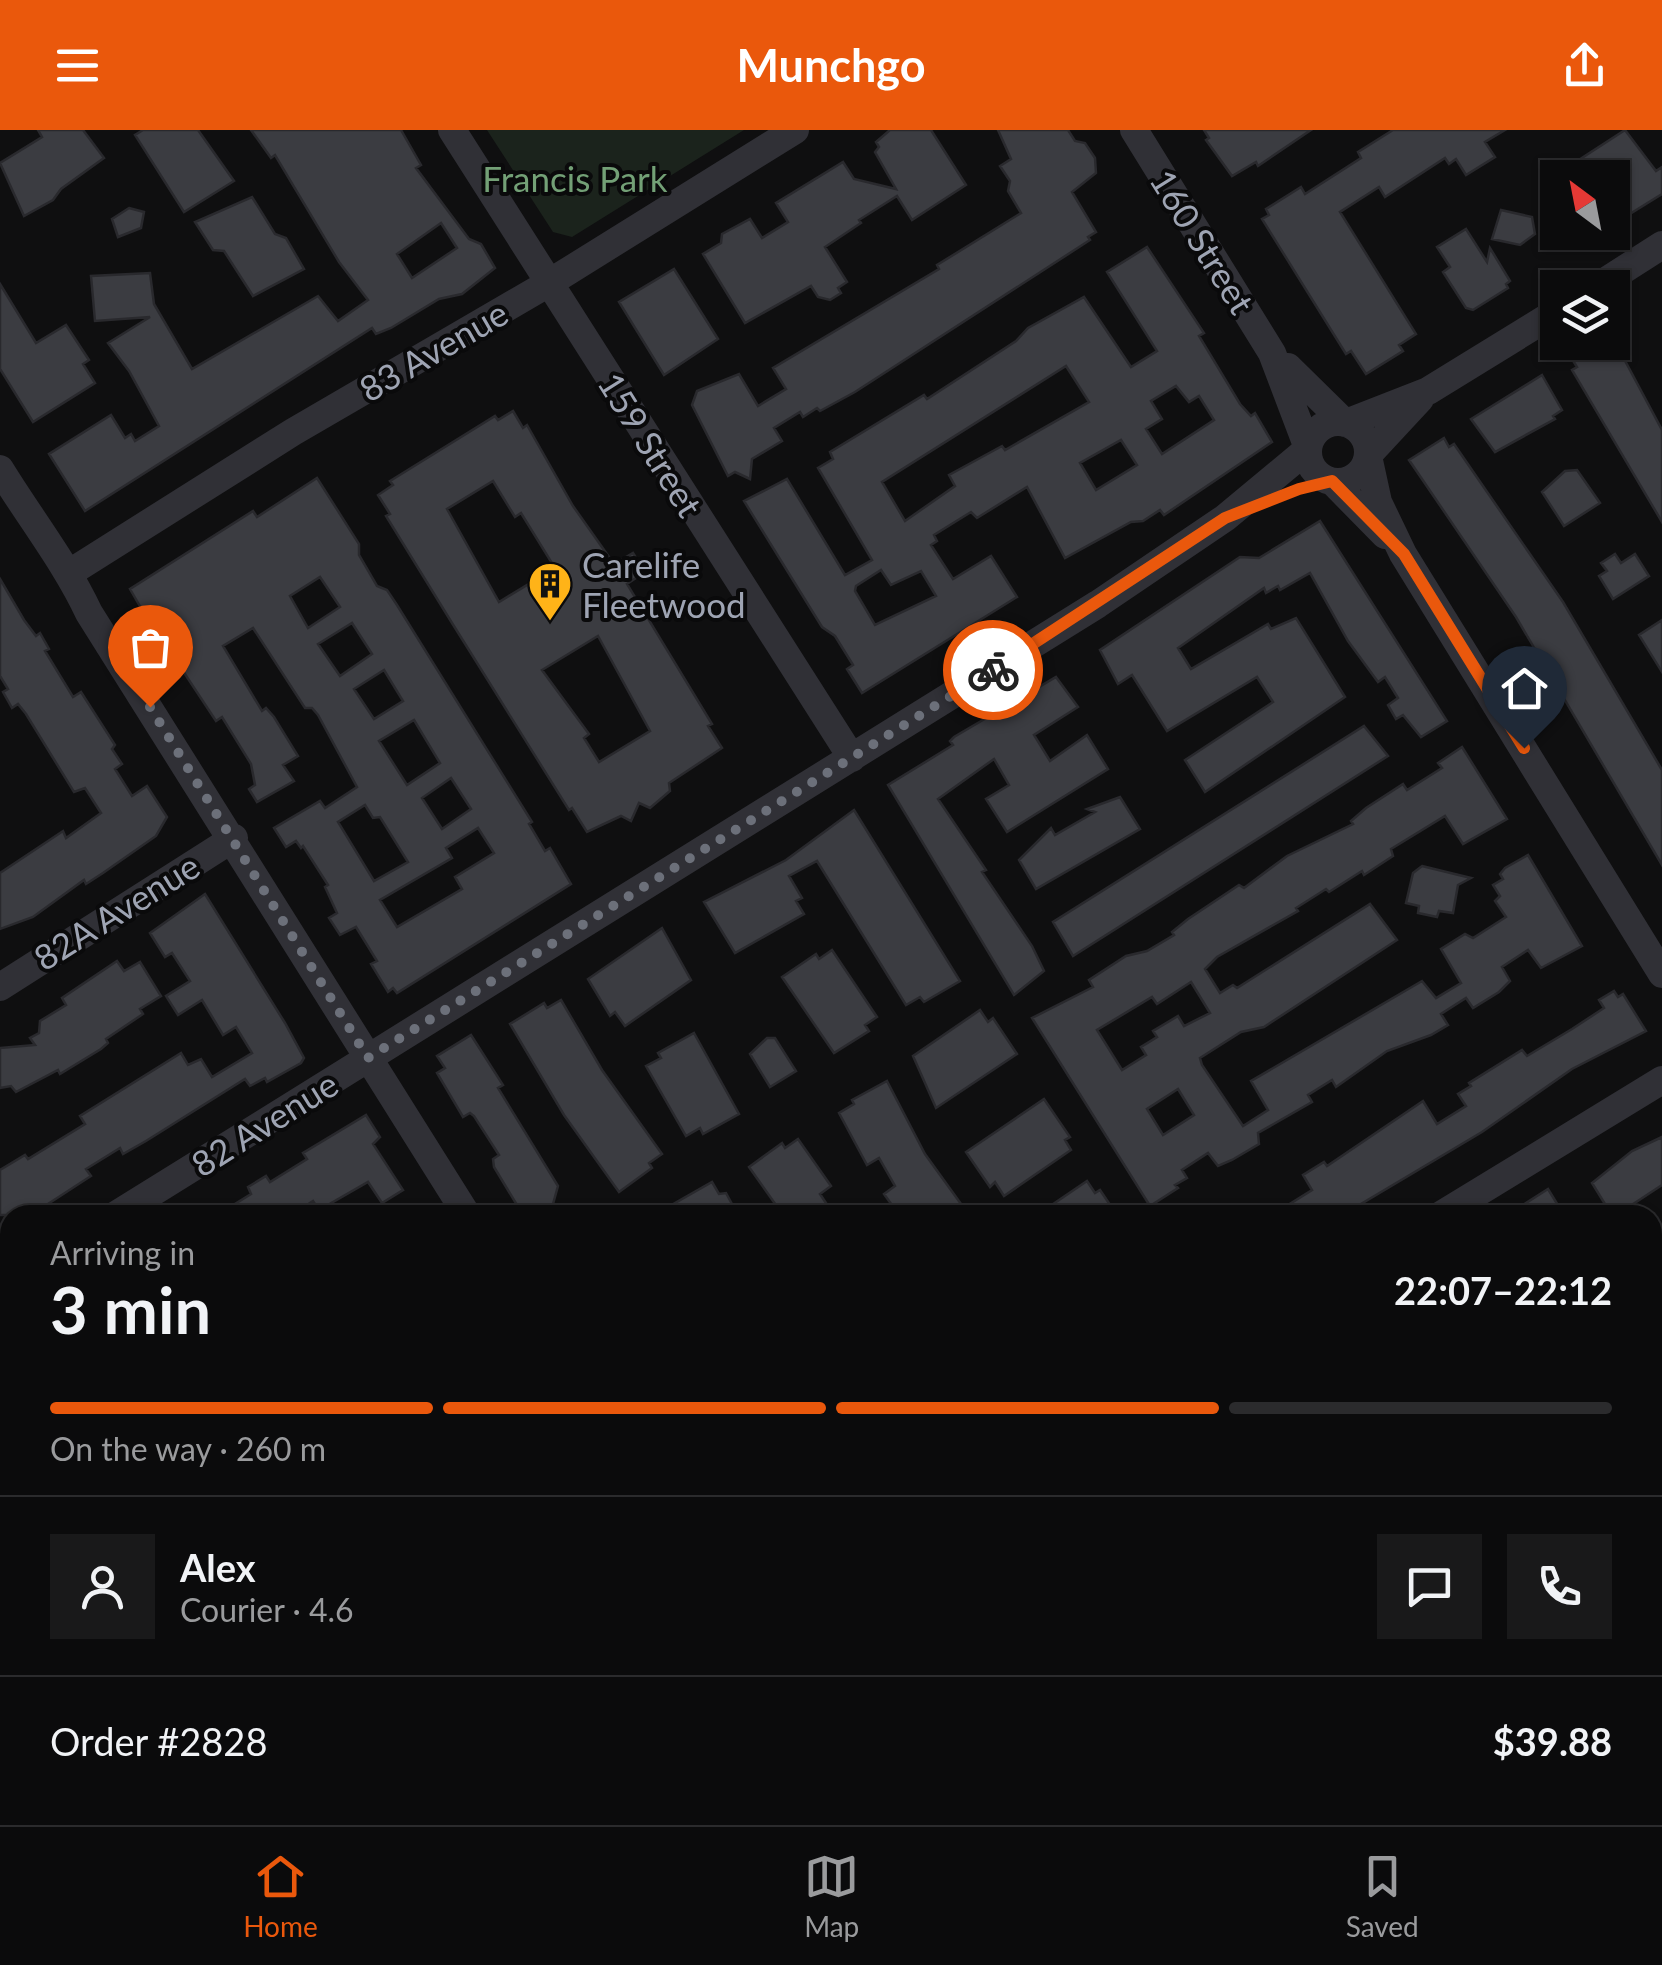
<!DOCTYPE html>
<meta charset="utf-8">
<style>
:root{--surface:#0b0b0c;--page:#19191a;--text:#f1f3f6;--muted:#9a9b9d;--line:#2b2b2d;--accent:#ea580c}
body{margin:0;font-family:Lato,sans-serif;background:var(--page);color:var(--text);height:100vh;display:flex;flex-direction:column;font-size:38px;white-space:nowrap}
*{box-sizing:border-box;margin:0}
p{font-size:32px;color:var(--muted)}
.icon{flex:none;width:55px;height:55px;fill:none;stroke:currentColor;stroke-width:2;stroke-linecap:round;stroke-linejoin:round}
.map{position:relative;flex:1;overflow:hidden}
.side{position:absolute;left:0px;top:1075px;width:1662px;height:620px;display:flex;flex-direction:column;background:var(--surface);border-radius:30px 30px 0 0;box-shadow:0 2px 8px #0004,0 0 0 2px var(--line)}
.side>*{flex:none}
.needle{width:65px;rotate:328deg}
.fabs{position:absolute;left:1540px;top:30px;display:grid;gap:20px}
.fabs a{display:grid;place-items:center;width:90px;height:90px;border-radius:0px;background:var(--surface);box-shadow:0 2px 8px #0004,0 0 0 2px var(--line);font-size:50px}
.pin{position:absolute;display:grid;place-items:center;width:85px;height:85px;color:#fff;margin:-102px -42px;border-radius:50% 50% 50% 0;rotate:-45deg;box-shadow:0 0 10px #0007}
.pin .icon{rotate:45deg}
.courier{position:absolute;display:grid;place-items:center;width:100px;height:100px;margin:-50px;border:8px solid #ea580c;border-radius:50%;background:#fff;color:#222;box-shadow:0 2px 12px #0007}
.summary em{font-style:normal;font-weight:700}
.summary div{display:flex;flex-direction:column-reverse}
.summary{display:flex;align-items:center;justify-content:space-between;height:170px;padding:0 50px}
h1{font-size:65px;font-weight:700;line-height:75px}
.bar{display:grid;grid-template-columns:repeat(4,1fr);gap:15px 10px;align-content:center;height:120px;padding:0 50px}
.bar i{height:12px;border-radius:8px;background:var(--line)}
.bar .on{background:var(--accent)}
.bar p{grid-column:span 4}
.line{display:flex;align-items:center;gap:25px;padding:0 50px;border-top:2px solid var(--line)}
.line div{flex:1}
.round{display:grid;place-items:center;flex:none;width:105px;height:105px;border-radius:0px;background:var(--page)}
header{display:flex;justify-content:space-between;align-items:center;height:130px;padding:0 50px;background:var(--accent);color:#fff;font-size:45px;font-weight:700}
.dock{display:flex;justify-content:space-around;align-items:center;height:140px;border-top:2px solid var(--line);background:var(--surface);font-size:28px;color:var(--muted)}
.dock a{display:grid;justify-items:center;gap:5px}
.dock .on{color:var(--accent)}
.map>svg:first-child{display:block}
.green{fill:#1b231c}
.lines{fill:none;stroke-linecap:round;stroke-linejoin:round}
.stream{stroke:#252d35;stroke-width:5}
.building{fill:#3b3c41;stroke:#29292d;stroke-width:2.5;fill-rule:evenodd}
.minor{stroke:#303036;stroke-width:28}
.done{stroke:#6c707a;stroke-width:10;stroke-dasharray:0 18}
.route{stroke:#ea580c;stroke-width:12}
.labels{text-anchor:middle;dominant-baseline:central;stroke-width:8;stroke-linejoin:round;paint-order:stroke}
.park-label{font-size:35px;fill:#73a076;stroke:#0a0a0b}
.street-label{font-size:35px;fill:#9ea4b3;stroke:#0a0a0b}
.poi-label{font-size:35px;fill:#9ea4b3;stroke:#0a0a0b;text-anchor:start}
</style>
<header><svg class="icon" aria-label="menu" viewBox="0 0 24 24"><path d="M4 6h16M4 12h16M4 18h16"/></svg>Munchgo<svg class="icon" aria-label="share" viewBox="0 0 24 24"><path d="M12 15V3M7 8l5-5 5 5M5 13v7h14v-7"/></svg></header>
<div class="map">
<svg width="1662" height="1695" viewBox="0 0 1662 1695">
<rect width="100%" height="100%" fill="#0f0f10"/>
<path class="green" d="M487,0H744L572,107L553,102Z
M1662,1467V1695H1299L1315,1685H1652V1473Z"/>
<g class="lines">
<path class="stream" d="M1394,1685L1407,1695"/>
</g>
<path class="building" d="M38,0H83L104,28L61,59L53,70L24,86L0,33L42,7Z
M143,0H198L234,51L184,82L135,5Z
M251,0H401L421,35L416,38L469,109L481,114L495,138L462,164L439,169L391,198L376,204L372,198L85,381L49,324L111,285L125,308L131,304L135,311L159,296L129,241L108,213L150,187L95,191L91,146L150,143L154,174L192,239L318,166L338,191L368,170L339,132L275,25L271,28ZM441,93L457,118L412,148L397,124Z
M890,0H931L966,55L912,90L897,66L859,90L861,93L825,117L847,152L838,158L841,163L830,170L818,167L811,156L745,193L703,124L721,113L722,104L750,89L762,108L788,92L776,73L843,32L854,49L896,59L875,22L879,17L876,12Z
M998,0H1068L1075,11L1085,13L1095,28L1096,43L1072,62L1096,102L1088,107L1090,110L855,262L820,281L817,278L803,287L800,282L774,298L782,311L752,329L750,349L735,342L728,346L692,275L697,261L739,244L758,276L786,259L773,238L939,139L937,135L1021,83L1008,61L1010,51L1000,36L1011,29Z
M1204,0H1311L1258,36L1256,32L1232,46L1206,10L1209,8Z
M1393,0H1505L1485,12L1495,27L1466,45L1456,29L1449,34L1445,28L1385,67L1379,57L1340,82L1416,204L1399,215L1403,221L1366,244L1351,221L1346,224L1262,89L1269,85L1266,79L1301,57L1305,64L1361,28L1358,22Z
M1625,0L1656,41L1662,37V64L1612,95V48H1551Z
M252,67L275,104L286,108L304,139L253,166L224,121L213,120L195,92Z
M129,78L144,82L141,98L118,107L112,89Z
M1501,80L1532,87L1535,104L1520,115L1492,109Z
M1466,99L1487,132L1490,118L1510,151L1506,154L1508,158L1473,180L1466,178L1443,142L1450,137L1437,117Z
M1147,117L1204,203L1199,206L1240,274L1251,286L1255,283L1272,312L1164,385L1160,380L1143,391L1131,392L1065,428L1027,357L977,388L971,382L934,405L937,411L931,415L953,449L991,426L1017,467L862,563L847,539L853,535L835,506L822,497L744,371L787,349L845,445L872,430L818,338L833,329L830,322L924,265L927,269L1016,211L1028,198L1084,167L1131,237L1157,221L1107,142ZM1066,236L1089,272L1005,320L1002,316L949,345L955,356L905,391L882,352ZM1176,256L1189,272L1199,266L1214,290L1162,324L1146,299L1162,289L1151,271ZM1121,310L1137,335L1096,360L1080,333ZM881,440L891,455L921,441L936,466L875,495L855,461L856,456Z
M674,139L718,209L664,245L619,172Z
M0,154L36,213L66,195L89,230L83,234L95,253L33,292L0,239Z
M1593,212H1615L1662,300V392L1572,240L1577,237L1572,229Z
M1542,245L1562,280L1553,286L1555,289L1495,322L1471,289Z
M513,281L523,298L527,295L573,376L614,434L633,423L645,442L627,454L712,594L708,596L722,618L669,653L670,661L650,678L639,673L631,691L621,686L587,702L572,678L569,680L452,493L386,386L390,384L378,365L393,355L390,351L495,286L498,290ZM493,351L515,387L521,383L555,438L499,472L447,379ZM598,506L650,601L599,632L584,608L589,604L542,540Z
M1444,308L1449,317L1454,314L1563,472L1662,640V735L1516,487L1409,330Z
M1577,340L1600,373L1564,396L1542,362L1565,341Z
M317,348L359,414V425L377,456L387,460L397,475L532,692L529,694L545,721L550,718L571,754L397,863L393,858L388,862L371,834L377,831L356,797L340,805L329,788L337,783L325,757L328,755L303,716L301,718L296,711L286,717L274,698L320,671L325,678L357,657L318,585L312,578H305L253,498L223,516L262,581L266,578L274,587L298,626L283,635L294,651L257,672L249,659L255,655L251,634L222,587L216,591L179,535L175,537L130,459L253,381L257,387ZM320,447L340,477L308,498L290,466ZM352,493L372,524L340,546L318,514ZM384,540L403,571L374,589L354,559ZM414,590L440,633L407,655L379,611ZM451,648L471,679L442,699L422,668ZM365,675L373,688L380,687L408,732L374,751L338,692ZM478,698L494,723L455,747L462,759L397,797L380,770L452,728L446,718Z
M1320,391L1447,591L1421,607L1403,585L1396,589L1388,575L1398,568L1385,547L1378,552L1348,511L1310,443L1280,460L1278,456L1266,463L1264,458L1178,518L1191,539L1268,494L1271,499L1296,488L1345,567L1205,662L1185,630L1273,572L1257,547L1167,601L1132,545L1118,554L1100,520L1240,427L1259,428Z
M1615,424L1621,433L1635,424L1649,446L1613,469L1599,446L1607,441L1601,433Z
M0,449L24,490L36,506L40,503L49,519L45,521L73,567L81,562L115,615L112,619L122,634L115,639L132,666L147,656L167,687L156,706L103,743L86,754L84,750L33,787L0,799V743L63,701L66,708L101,683L85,658L74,662L26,584L18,574L12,578L3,562L8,559L0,546Z
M1662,490V542L1639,505Z
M1056,547L1078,577L1034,605L1050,631L1087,605L1108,639L1007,702L986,669L1009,655L994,629L938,669L986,740L982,742L1032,816L1044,841L1014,865L888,655L953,615L950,611L954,607Z
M1364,596L1388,626L1073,826L1053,792Z
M1462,617L1507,689L1463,714L1445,686L1391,719L1393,726L1364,745L1362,741L1329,762L1326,759L1296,778L1298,781L1217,827L1205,839L1220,863L1233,855L1237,858L1370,774L1397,810L1264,897L1241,902L1200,928L1202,935L1243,996L1268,980L1251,951L1422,851L1436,868L1461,853L1441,819L1465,804L1473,808L1506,787L1495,771L1500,766L1493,755L1503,749L1500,744L1505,738L1528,725L1582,816L1541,838L1528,820L1502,837L1510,851L1499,862L1473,878L1466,868L1441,884L1448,895L1431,905L1387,921L1336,957L1332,950L1308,965L1312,972L1258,1003L1259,1014L1232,1030L1218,1036L1208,1023L1182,1040L1187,1048L1175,1055L1178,1058L1150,1076L1032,888L1093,857L1089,850L1126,826L1147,821L1174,805L1172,802L1188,789L1239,755L1244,758L1287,726L1353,694L1351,691L1366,678L1403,654L1407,660L1442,638L1438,633ZM1191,852L1210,883L1184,896L1178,886L1153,901L1157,907L1141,917L1146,925L1122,940L1097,900L1152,867L1157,874ZM1178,959L1194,985L1163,1005L1147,979Z
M1120,667L1140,699L1036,759L1019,730L1051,698L1055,705L1095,682L1087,679Z
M854,680L960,851L924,872L920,867L906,875L817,731L789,746L802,768L796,771L804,784L735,823L704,772L786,730Z
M1422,736L1471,748L1458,755L1453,783L1439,781L1437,787L1418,783L1419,776L1406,773L1413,743Z
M205,764L285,893L304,928L301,933L267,952L265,948L250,956L245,949L146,1011L123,1024L120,1018L86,1039L91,1046L31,1085H0V1040L25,1025L28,1029L85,994L80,986L181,923L188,935L201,929L212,947L252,923L236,897L223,905L202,870L178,885L166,866L190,851L172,823L165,827L150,803Z
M662,798L691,850L625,896L615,882L610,886L588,849Z
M832,820L877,887L865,895L869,901L834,923L782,847L816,824L819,829Z
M117,831L124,841L140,832L161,866L140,879L143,884L106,909L108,913L101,919L60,944L58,940L16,962L11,956L0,958V918L35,915L30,908L39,903L40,891L66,875L62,868Z
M1614,861L1618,867L1623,864L1646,901L1572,939L1482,1002L1351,1080L1354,1085H1272L1312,1060L1303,1045L1324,1032L1327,1036L1423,971L1437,994L1466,976L1458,964L1471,956L1469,953L1522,920L1527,926L1572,899L1604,878L1599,870Z
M561,870L602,940L662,1024L649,1033L652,1038L619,1062L564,985L510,894L544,873L547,878Z
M980,880L988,892L993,888L1017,924L936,978L913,926Z
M694,903L739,984L703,1004L700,998L686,1006L646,936L661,928L658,923Z
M471,905L503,955L498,958L558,1056L550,1085H523L494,1037L493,1029L499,1025L474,986L470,983L463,987L437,943L445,938L437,926Z
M767,908H775L796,941L770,957L750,924Z
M887,951L925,1024L969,1085H899L884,1064L895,1056L879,1028L867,1035L839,983L854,974L852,970Z
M1044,969L1070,1007L1065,1010L1071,1020L1004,1066L995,1052L990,1057L966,1022Z
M366,985L380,1007L373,1014L403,1060L382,1073L368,1052L319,1080L313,1071L292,1085H217L251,1064L248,1057L266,1046L270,1052L307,1029L303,1023Z
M1662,1007V1055L1618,1084L1613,1076L1608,1079L1592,1053L1632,1021Z
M798,1009L831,1056L820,1064L834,1085H783L749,1037L782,1013L785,1018Z
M1087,1051L1095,1063L1100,1060L1117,1085H1037Z
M712,1052L719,1064L726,1063L738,1085H654Z
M1548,1059L1564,1085H1507Z"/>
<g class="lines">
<path class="minor" d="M452,0L852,628
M1134,0L1272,223L1308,318
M1595,158L1662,115
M1288,237L1345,293
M1308 322a30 30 0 1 1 60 0a30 30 0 1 1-60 0Z
M1346,293L1428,261L1558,181
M1368,325L1420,269
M1368,326L1378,372L1403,424L1662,844
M0,339C30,388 65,432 89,483L467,1085
M1333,352L1385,405
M71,442L293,302L549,153L795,0
M0,857L234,708
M116,1085L1098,474L1225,388L1308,319
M1441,1085L1662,950
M0,1157L10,1151
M1652,1450L1662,1444
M0,1509L10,1502
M508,1685L515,1695
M843,1685L850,1695
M163,1695H179
M700,1695L716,1685
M1257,1695L1273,1685"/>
</g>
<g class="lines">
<path class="done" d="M150,577L368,928L993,540"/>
<path class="route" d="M993,540L1225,388L1299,359L1332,351L1404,424L1524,618"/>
</g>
<defs>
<symbol id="building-pin" viewBox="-11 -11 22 30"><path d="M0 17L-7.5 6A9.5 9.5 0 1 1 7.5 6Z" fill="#ffb318" stroke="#0a0a0b"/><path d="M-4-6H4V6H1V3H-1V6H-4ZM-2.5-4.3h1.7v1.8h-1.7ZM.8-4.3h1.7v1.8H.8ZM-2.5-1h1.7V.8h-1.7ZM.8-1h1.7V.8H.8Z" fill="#111"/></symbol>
</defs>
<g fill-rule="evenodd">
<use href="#building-pin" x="525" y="429" width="50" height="68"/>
</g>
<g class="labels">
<g class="park-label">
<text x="575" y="48">Francis Park</text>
</g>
<g class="street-label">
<text transform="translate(1203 111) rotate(58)">160 Street</text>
<text transform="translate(433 220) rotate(-30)">83 Avenue</text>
<text transform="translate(651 314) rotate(58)">159 Street</text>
<text transform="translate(116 781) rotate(-32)">82A Avenue</text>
<text transform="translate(264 993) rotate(-32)">82 Avenue</text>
</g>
<g class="poi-label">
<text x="582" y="434">Carelife<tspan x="582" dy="40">Fleetwood</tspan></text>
</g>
</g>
</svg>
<div class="fabs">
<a><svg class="needle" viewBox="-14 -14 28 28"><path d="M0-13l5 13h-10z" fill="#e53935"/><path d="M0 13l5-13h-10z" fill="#9a9b9d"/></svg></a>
<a><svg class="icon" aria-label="layers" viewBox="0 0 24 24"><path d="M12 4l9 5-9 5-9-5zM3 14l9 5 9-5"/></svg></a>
</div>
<div class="pin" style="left:150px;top:577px;background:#ea580c"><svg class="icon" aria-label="bag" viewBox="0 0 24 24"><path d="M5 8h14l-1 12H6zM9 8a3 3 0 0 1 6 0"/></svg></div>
<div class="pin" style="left:1524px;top:618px;background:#1f2937"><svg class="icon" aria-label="home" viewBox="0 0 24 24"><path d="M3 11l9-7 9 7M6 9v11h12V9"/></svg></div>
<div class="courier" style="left:993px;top:540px"><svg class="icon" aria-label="bike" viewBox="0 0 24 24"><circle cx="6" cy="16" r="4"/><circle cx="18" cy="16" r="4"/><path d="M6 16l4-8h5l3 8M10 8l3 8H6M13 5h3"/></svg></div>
<section class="side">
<div class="summary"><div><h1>3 min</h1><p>Arriving in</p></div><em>22:07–22:12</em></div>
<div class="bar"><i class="on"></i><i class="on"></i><i class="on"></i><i></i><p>On the way · 260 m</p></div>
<div class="line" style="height:180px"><a class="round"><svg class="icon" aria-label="person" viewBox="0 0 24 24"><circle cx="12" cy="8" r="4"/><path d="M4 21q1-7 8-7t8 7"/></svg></a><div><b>Alex</b><p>Courier · 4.6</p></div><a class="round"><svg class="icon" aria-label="chat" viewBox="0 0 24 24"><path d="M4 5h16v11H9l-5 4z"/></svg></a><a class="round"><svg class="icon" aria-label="phone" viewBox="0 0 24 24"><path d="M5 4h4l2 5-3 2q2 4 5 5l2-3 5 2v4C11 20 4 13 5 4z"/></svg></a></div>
<div class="line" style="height:130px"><div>Order #2828</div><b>$39.88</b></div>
</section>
</div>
<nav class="dock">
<a class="on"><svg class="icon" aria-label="home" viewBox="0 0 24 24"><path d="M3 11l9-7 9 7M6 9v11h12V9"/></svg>Home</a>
<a><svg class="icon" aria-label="map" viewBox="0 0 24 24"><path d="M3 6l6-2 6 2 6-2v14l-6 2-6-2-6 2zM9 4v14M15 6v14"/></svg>Map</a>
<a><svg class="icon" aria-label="saved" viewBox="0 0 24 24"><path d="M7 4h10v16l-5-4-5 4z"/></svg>Saved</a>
</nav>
